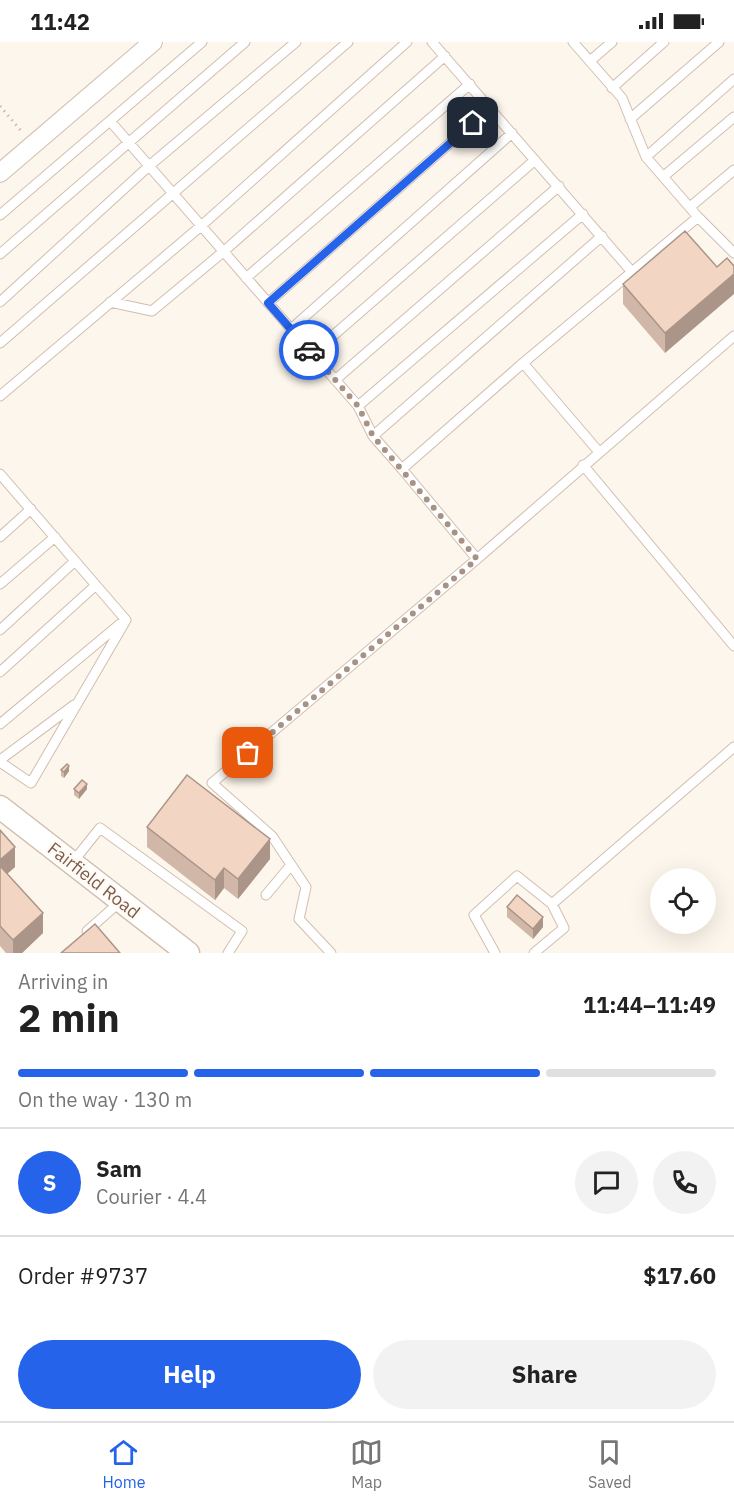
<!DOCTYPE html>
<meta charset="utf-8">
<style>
:root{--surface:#fff;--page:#f2f2f2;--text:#222;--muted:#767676;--line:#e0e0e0;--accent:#2563eb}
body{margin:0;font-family:"IBM Plex Sans",sans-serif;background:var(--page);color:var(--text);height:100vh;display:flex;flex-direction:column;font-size:22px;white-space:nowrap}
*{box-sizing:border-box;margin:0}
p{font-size:20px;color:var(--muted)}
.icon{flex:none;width:33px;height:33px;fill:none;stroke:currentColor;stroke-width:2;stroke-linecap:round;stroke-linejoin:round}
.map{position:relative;height:911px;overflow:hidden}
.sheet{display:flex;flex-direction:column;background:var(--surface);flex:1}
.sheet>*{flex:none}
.buttons{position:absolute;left:650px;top:826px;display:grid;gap:12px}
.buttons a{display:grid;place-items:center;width:66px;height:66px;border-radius:50%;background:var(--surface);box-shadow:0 6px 24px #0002;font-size:30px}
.pin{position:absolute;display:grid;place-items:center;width:51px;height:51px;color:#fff;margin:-26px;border-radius:12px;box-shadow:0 3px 9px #0006}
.courier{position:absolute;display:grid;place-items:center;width:60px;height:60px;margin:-30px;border:4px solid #2563eb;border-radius:50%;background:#fff;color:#222;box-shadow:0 2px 8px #0007}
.overview em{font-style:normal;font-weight:800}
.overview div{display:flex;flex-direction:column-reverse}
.overview{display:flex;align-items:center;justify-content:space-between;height:102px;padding:0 18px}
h1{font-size:39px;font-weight:800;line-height:45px}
.bar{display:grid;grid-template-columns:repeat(4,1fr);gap:9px 6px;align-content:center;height:72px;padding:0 18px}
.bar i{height:8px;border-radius:4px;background:var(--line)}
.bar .current{background:var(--accent)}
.bar p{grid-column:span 4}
.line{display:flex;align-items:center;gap:15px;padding:0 18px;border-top:2px solid var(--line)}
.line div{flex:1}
.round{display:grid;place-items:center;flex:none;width:63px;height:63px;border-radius:32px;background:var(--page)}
.action{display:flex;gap:12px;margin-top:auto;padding:12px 18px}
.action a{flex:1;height:69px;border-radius:36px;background:var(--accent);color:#fff;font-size:24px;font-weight:800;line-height:69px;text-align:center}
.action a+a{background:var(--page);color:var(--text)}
.status{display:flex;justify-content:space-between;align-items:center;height:42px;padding:0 30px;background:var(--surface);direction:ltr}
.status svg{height:16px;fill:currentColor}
.tab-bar{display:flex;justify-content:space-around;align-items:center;height:84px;border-top:2px solid var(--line);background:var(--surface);font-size:16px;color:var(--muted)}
.tab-bar a{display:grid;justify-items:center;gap:3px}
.tab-bar .current{color:var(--accent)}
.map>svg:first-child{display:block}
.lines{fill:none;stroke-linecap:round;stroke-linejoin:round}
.service-casing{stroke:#d1beb0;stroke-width:11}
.minor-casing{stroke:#d1beb0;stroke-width:20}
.tertiary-casing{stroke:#d1beb0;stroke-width:25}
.path{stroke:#d9b8a5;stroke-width:3;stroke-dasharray:1.5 4.5;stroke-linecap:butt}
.service{stroke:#fff;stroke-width:9}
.minor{stroke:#fff;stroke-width:18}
.tertiary{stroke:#fff;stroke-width:22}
.wall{fill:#d1b7a8}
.shaded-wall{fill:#aa9588}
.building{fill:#f3d5c3;stroke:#aa9588;stroke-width:1.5}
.done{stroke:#a89285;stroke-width:6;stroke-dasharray:0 10.8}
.route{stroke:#2563eb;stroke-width:8}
.labels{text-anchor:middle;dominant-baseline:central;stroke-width:5;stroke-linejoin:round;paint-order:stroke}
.street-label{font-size:18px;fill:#7a5c4d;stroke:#fffaf3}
</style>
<div class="status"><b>11:42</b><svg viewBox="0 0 49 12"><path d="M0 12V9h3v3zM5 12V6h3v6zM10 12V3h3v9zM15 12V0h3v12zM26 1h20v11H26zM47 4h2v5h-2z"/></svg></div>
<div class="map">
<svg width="734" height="911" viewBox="0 0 734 911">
<rect width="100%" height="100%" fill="#fdf6ec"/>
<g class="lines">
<defs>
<path id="service" d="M573,0L622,56L646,115L698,175L734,211
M590,19L612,0
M612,46L664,0
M630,77L719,0
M110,79L358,364L373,394L402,427L523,321L632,230L432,0
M646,115L734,37
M664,134L734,75
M690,165L734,128
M0,173L202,0
M0,212L245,0
M632,230L698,175
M246,236L470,42
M0,260L149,124L296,0
M110,260L152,269L223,210L445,14
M268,261L490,66
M291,287L512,91
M0,301L348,0
M312,312L535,118
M523,321L599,410
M335,338L559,144
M0,354L201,184L407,0
M358,364L583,172
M373,394L602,194
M583,423L734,604
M402,427L477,517
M0,432L126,578L31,741L0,720
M0,495L31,467
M0,542L55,495
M0,588L75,519
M0,630L96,543
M0,682L120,582
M0,718L74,663
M72,821L100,786L242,889L228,911
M266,853L291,823
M87,889L121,859
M331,911L299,877L306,845L272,794L212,741L477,517L734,294
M495,911L474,873L517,834L552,862L734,705
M534,911L564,886L552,862"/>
<path id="minor" d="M0,131L153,0"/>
<path id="tertiary" d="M0,765L188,911"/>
</defs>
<use href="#service" class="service-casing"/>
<use href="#minor" class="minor-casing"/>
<use href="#tertiary" class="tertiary-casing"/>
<path class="path" d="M0,64L22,90"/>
<use href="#service" class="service"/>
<use href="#minor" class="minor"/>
<use href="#tertiary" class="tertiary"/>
</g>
<path class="wall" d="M717,225L665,311L623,262V242Z
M61,728L69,729L64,736L61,734Z
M74,747H87L79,757L74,753Z
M147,785L270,817L238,857L224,846L215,858L147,805Z
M0,788L15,825L7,832L43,891L22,911H6L0,904Z
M507,865L543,885L533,897L507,875Z"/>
<path class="shaded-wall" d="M734,232V252L665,311V291Z
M69,724V729L64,736V730Z
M87,742V747L79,757V751Z
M270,797V817L238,857V837Z
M15,805V825L0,838V818Z
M224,826V846L215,858V838Z
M43,871V891L22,911H13V898Z
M543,875V885L533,897V887Z"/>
<path class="building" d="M685,189L717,225L727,216L734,224V232L665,291L623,242Z
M67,722L69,724L64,730L61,728Z
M187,733L270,797L238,837L224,826L215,838L147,785Z
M82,738L87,742L79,751L74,747Z
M0,788L15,805L0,818Z
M0,824L43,871L13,898L0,884Z
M517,853L543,875L533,887L507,865Z
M95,882L120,911H61Z"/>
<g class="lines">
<path class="done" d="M248,711L477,517L373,394L358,364L309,308"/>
<path class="route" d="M309,308L268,261L473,81"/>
</g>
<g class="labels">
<g class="street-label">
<text transform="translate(94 838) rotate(38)">Fairfield Road</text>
</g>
</g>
</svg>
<div class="buttons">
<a><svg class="icon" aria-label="locate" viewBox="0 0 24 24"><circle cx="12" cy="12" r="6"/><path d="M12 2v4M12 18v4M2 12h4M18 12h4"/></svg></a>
</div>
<div class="pin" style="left:248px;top:711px;background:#ea580c"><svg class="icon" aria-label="bag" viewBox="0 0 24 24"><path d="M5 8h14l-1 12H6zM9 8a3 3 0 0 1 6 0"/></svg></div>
<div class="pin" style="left:473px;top:81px;background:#1f2937"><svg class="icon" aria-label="home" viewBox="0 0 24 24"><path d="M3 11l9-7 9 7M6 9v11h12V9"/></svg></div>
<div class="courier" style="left:309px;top:308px"><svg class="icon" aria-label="car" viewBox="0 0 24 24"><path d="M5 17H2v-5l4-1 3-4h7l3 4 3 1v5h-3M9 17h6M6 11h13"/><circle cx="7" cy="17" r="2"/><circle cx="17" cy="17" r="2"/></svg></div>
</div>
<section class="sheet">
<div class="overview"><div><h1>2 min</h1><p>Arriving in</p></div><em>11:44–11:49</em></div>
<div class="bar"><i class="current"></i><i class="current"></i><i class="current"></i><i></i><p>On the way · 130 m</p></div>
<div class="line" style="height:108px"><b class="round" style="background:var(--accent);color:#fff">S</b><div><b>Sam</b><p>Courier · 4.4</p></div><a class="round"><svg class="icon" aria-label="chat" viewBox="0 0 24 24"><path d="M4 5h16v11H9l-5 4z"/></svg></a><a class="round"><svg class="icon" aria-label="phone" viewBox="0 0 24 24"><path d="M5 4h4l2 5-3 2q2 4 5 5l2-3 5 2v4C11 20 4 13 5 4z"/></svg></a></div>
<div class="line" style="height:78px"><div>Order #9737</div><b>$17.60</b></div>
<div class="action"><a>Help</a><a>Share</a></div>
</section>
<nav class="tab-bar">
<a class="current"><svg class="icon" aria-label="home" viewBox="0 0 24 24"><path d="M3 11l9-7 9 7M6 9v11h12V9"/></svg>Home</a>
<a><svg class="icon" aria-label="map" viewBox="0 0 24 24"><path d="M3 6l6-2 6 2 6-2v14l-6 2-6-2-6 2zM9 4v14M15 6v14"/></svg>Map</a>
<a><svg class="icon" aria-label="saved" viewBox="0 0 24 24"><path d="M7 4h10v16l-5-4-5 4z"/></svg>Saved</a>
</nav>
